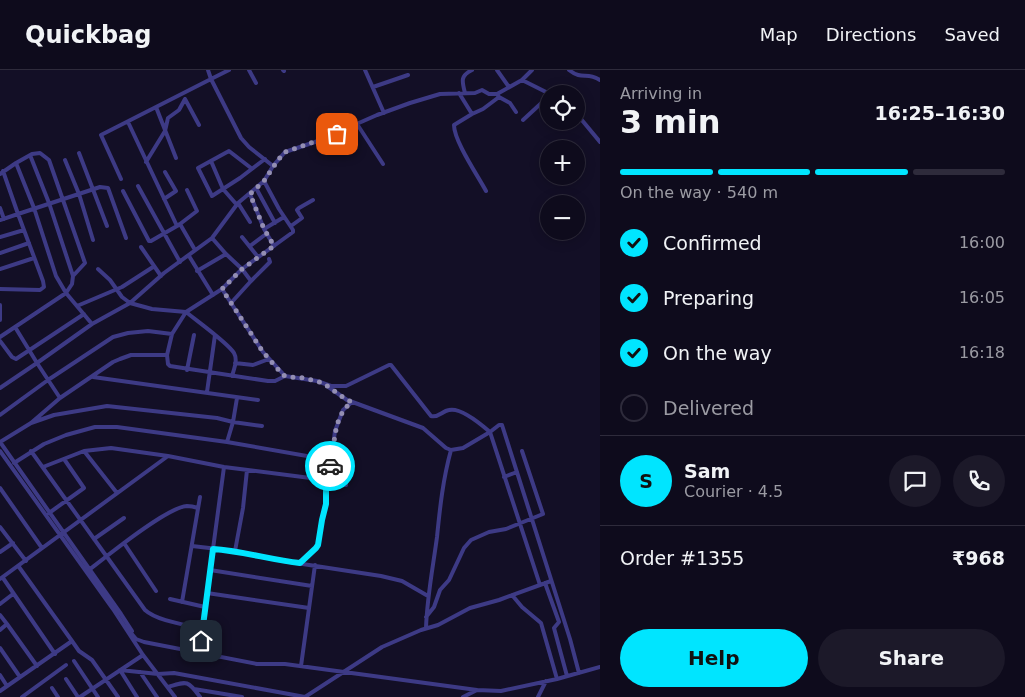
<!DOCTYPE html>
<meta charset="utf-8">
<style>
:root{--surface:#0e0b1c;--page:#1c1929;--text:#f1f3f6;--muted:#9b9ba3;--line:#2e2b3b;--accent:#00e5ff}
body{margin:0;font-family:"DejaVu Sans",sans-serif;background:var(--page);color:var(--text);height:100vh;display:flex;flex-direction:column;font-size:19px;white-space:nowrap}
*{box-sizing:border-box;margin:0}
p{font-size:16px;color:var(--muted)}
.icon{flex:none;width:28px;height:28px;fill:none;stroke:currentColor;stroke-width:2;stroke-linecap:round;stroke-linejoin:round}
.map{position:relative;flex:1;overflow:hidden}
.side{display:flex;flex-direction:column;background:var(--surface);width:425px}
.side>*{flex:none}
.controls{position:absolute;left:540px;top:15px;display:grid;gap:10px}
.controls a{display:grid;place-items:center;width:45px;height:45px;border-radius:50%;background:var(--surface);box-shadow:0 2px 12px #0003,0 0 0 1px var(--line);font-size:25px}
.pin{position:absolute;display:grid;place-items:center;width:42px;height:42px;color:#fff;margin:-21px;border-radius:10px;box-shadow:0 2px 8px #0006}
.courier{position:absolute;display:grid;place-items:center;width:50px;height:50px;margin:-25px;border:4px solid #00e5ff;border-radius:50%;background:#fff;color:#222;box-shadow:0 1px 6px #0007}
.summary em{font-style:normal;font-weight:800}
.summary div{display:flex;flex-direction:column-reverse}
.summary{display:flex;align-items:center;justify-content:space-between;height:85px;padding:0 20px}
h1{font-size:32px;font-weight:800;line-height:38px}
.bar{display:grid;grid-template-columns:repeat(4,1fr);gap:8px 5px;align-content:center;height:60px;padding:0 20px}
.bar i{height:6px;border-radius:4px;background:var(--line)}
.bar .selected{background:var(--accent)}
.bar p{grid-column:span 4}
.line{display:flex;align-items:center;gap:12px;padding:0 20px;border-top:1px solid var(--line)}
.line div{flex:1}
.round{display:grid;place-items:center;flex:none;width:52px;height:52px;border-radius:26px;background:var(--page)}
ol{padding:0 20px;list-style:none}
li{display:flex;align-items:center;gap:15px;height:55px}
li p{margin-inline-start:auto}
li .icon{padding:5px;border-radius:50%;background:var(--accent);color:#111;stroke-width:4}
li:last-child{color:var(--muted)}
li i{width:28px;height:28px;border:2px solid var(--line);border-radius:50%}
.primary-button{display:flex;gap:10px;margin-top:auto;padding:10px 20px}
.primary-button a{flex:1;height:58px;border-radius:30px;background:var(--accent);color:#111;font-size:20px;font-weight:800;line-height:58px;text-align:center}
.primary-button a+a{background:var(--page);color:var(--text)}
header{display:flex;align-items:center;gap:30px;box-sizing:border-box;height:70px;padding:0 25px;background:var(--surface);border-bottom:1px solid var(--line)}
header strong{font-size:24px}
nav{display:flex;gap:28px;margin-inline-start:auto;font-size:18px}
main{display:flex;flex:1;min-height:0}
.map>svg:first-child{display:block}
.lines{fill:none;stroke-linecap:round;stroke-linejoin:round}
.minor{stroke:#3d3a85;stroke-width:4}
.done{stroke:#948fb3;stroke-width:5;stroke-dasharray:0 9}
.route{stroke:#00e5ff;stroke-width:6}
</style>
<header>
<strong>Quickbag</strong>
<nav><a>Map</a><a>Directions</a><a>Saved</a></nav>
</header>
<main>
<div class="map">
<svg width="600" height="627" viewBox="0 0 600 627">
<rect width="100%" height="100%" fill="#130f26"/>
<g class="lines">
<path class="minor" d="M208,0L211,9L229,0
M249,0L256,13
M283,0L284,1
M365,0L384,43
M497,0L509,17
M532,0L522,10L550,24
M569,0C583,11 586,1 600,10
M373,17L408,5
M459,23L472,44
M465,23C462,11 460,6 472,0
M499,27L510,33L516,42
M185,29L199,55
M156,37L176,88
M576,43L600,72
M523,50L549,26
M128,52L177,156L180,154L195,180
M357,54L383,94
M79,83L107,156
M65,90L79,124L93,170
M211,91L223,119L237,135
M146,92L165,61L168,48L179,40L185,29
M16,93L34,138L56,206L66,223L72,214L73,206L49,133L30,85
M273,96L285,82L318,71L377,45L410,33L440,24L475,23L482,20L489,24H497L522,10
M251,98L229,81L198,98L212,126L240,108L265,89
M3,101L18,144L100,117L108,118L126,168
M0,104L16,93L32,84L40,83L49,90L85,193L73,206
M138,116L180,192
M256,118L275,153
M123,121L149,171H151L177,156
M486,121C478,106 454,71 454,55L472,44L483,39L499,27L497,24
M250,124L264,159L274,176
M164,129L176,121L165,102
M238,133L250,152
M0,138L4,149
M0,150L18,144L43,211L44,217L40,220L0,219
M180,154L197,141L187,120
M291,156L302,148L297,140L299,138L313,130
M264,159L284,147
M0,167L24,160
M242,167L258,187
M250,176L266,164
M141,177L161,206
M0,183L29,173
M189,186L213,225
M0,199L34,188
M98,199L110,210L122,227L130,233L152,239L186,242L222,219L242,199L226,184L212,168
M197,201L226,184
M251,211L270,192L269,189
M222,219L231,233L251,211L242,199L293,162V160L279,139L264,111
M231,233L263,282L285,306L317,311L331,316H346L389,295H391L431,346C439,348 442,341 449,340C461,337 482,355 490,362L499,355H502L570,569L579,603
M0,235V250
M77,236L122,217L153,197
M92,254L37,293L60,328L31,353L0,372L121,544L132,561L129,563
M0,267L66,223L92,254L130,233L164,203L212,168L238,133L264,111L273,96L249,77L241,68L211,9L101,65L121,109
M0,271L12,287L16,289L84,244
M167,285L172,264L186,242C197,251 228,273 234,283C238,290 234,299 232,306
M235,293L253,295L269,289
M187,300L194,265
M93,307L258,330
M327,316L347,330L423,358L446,378L451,380L463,378L490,362L540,515
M0,318L37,293L15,257
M207,322L215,265
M60,328L113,292L120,289L131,285H167L168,294L170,296L268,311H275L285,306
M237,328L233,352L262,356
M0,345L48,310L113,267L128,263L148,261L172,264
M227,372L347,393
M0,381L113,539L143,585L175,627
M31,381L145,540C157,551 187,555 203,559
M84,381L117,423
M14,393L44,374L66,365L95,357H117L227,372L233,352L217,348L107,336L54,345L31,353
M43,397L84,381L111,378L168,386
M504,407L517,402
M0,418L42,478
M49,443L84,418L64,389
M0,457L26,491
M94,469L124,448
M124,473L156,521
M192,476L235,481L283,491L381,506L402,511L428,526
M235,481L243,438L247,400
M0,482L13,473
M300,493L316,479L318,475L322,450L326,434V410L331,391L335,361L343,340L352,332
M19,497L72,571L79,581L92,590L118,627
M89,500C107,486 167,437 187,436C190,436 195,437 198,438
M210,500L312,516
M3,508L55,584
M0,509L168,386L224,397L326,410L346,415
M545,513L559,552L554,558L567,606
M207,523L309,538
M512,525L522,537L541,553L557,609
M170,529L205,537
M182,532L200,427
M0,534L13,524
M0,545L7,554L0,560
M426,547L434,537L440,520L449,510L464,478L471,470L489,462L506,459L543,444L522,381
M7,554L37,596
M426,558C427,527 433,497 437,467C440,437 443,409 451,380
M131,563L136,569L144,572L257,594H285L477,620
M0,578L20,607
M199,583L224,397
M74,591L98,627
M301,596L315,495
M120,600L158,604L174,603L305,627
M120,600L137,627
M140,602L157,627
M0,605L7,616
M66,609L78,627
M168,617C187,611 188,610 200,627
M52,618L58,627
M194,619L242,627
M0,621L72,571
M22,627L66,595
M80,627L143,585
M305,627L382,577L421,560L438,555L470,538L499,530L551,511
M463,627L477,620L501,621L557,609L600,597
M538,627L546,611"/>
</g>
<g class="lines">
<path class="done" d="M330,396C336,373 332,347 352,332L347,330L323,313L304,308L289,307L283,305L263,282L222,219L242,199L274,176L264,159L250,124L264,111L278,90L285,82L337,64"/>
<path class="route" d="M201,571L213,479C243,481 271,490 300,493L316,478L318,475L322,450L326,434V410L330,396"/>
</g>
</svg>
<div class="controls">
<a><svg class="icon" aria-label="locate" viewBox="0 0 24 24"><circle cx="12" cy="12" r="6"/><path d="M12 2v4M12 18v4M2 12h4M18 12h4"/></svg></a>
<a>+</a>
<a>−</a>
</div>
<div class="pin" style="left:337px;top:64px;background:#ea580c"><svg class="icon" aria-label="bag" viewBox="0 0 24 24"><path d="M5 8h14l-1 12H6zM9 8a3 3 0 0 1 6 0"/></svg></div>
<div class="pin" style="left:201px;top:571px;background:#1f2937"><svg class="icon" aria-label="home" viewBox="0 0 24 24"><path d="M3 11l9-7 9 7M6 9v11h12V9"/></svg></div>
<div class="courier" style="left:330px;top:396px"><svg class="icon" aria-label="car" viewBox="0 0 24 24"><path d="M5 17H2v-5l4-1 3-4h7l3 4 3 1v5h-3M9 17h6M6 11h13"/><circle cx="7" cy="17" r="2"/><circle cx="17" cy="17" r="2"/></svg></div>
</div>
<section class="side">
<div class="summary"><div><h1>3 min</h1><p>Arriving in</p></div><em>16:25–16:30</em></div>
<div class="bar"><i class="selected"></i><i class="selected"></i><i class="selected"></i><i></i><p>On the way · 540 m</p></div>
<ol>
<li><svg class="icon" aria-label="check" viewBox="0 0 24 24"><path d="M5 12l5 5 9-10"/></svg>Confirmed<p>16:00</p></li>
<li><svg class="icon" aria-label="check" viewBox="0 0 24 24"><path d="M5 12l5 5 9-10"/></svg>Preparing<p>16:05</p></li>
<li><svg class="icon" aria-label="check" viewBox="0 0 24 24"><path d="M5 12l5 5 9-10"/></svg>On the way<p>16:18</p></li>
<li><i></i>Delivered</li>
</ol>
<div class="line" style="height:90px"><b class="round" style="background:var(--accent);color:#111">S</b><div><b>Sam</b><p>Courier · 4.5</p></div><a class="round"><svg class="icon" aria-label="chat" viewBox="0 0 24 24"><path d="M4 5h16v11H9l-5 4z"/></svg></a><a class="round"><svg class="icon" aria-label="phone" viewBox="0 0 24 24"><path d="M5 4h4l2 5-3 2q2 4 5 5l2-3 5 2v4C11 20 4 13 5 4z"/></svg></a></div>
<div class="line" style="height:65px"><div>Order #1355</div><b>₹968</b></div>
<div class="primary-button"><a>Help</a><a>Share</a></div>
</section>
</main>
